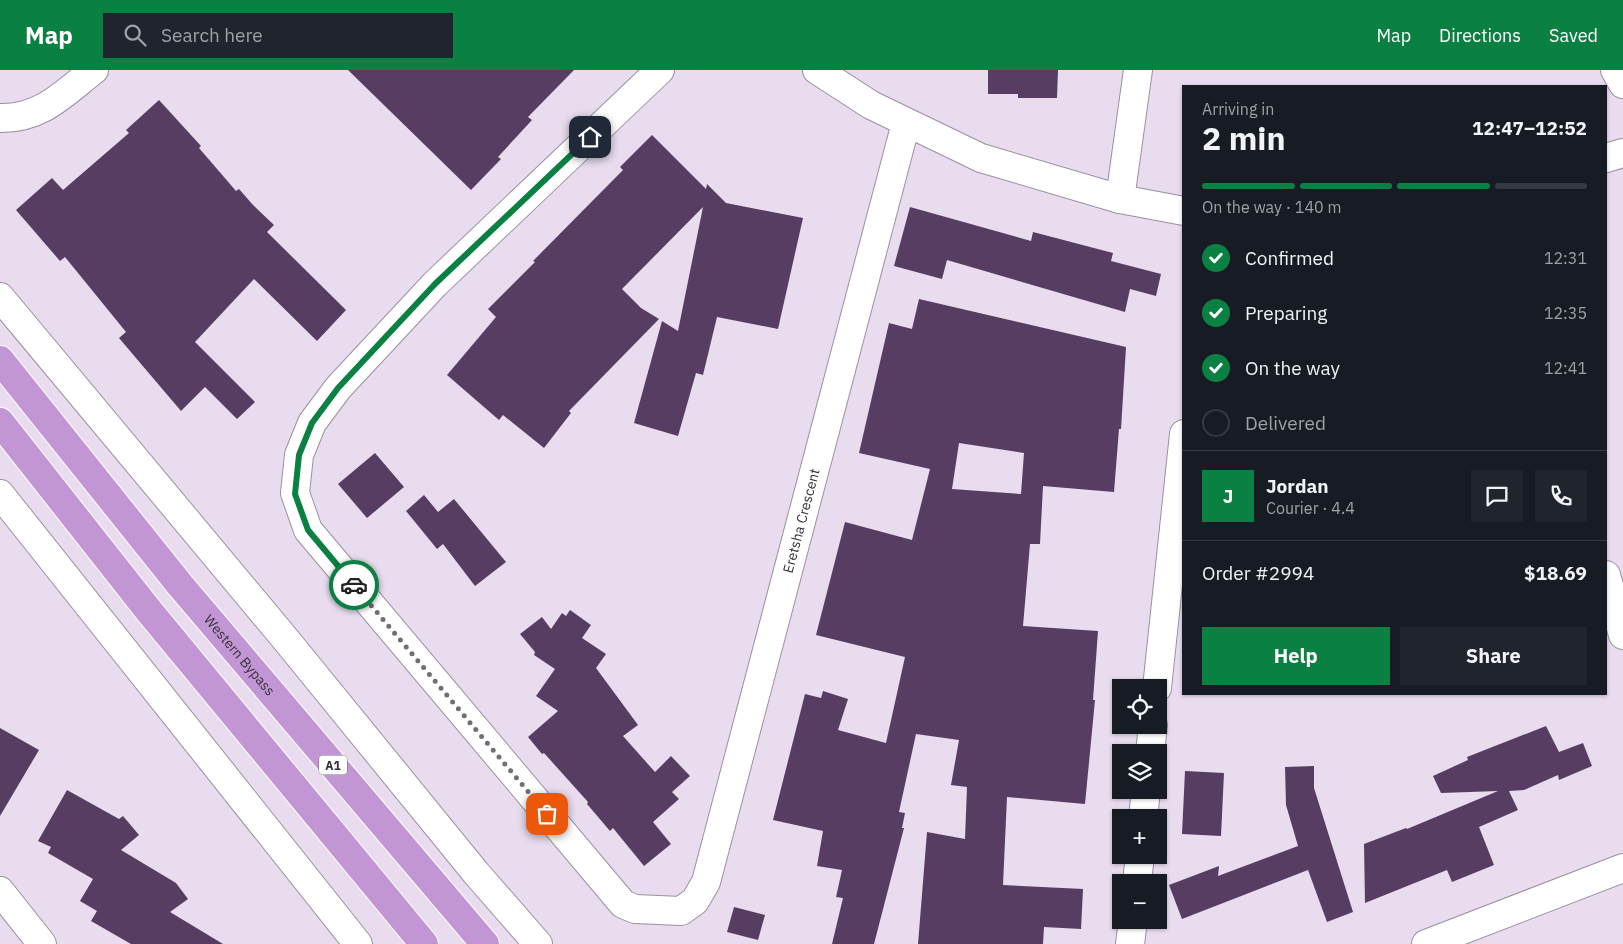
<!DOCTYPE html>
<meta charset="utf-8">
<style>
:root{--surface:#171b24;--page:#20242c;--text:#f1f3f6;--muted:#9ea1a6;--line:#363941;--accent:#0b8043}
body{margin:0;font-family:"IBM Plex Sans",sans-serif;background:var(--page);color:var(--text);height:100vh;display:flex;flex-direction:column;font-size:19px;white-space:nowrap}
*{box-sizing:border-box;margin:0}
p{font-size:16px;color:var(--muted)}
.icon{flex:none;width:28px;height:28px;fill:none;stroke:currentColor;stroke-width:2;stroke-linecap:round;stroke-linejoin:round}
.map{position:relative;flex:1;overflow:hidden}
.drawer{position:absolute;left:1182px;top:15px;width:425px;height:610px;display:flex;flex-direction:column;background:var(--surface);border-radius:0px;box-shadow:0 1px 4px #0004}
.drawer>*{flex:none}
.controls{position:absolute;left:1112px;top:609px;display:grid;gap:10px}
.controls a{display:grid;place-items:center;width:55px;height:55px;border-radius:0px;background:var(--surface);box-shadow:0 1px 4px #0004;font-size:25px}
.pin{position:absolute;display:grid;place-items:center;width:42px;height:42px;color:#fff;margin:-21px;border-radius:10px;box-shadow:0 2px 8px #0006}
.courier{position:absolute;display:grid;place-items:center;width:50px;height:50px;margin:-25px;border:4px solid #0b8043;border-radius:50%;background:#fff;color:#222;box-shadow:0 1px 6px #0007}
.summary em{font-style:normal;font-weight:800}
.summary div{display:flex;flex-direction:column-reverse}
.summary{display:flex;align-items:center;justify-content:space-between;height:85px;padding:0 20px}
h1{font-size:32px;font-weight:800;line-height:38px}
.bar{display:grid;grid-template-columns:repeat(4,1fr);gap:8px 5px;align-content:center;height:60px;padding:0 20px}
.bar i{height:6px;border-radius:4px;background:var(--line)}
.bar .current{background:var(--accent)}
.bar p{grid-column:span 4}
.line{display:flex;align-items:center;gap:12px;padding:0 20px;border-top:1px solid var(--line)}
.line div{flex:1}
.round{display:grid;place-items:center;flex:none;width:52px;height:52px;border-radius:0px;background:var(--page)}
ol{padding:0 20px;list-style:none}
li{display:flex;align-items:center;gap:15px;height:55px}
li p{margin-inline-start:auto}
li .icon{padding:5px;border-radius:50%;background:var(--accent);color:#fff;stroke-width:4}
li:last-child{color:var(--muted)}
li i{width:28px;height:28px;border:2px solid var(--line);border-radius:50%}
.primary-button{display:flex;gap:10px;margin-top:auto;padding:10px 20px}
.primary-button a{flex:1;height:58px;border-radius:0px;background:var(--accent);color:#fff;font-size:20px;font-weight:800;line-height:58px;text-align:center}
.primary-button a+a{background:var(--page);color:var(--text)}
header{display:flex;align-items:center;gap:30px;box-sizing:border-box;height:70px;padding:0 25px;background:var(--accent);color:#fff}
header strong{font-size:24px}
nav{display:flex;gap:28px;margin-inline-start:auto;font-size:18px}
.search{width:350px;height:45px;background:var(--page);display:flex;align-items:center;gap:12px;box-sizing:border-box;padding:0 18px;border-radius:0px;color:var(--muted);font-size:19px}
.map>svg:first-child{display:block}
.building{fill:#583d63;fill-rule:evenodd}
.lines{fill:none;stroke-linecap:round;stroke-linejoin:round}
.street-casing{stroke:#9b909f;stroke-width:30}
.secondary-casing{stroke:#9b909f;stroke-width:30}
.highway-casing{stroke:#fff;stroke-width:30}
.street{stroke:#fff;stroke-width:28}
.secondary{stroke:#fff;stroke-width:28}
.highway{stroke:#c296d4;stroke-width:28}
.done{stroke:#746c77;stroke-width:5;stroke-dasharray:0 9}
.route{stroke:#0b8043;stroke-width:6}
.labels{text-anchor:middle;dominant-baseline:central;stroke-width:5;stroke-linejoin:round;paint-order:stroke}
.shield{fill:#fff;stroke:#726e73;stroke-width:1}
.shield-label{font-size:12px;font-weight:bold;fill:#353037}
.street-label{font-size:14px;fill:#353037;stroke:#fff}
</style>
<header>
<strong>Map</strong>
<div class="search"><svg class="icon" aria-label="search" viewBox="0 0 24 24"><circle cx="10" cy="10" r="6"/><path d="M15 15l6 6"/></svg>Search here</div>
<nav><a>Map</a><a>Directions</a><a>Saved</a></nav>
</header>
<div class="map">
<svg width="1623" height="874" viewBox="0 0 1623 874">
<rect width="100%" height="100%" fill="#e8dcee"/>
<path class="building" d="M348,0H574L528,47L532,50L498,87L501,89L471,120Z
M988,0H1058L1057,28H1018V24H988Z
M159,30L201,76L199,78L236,121L239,119L253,135L274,155L267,162L346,240L317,271L254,209L195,272L255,332L237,349L205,317L181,341L119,268L126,262L65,187L60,191L16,140L52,108L63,120L129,63L126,60Z
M652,65L706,119L707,114L726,133L803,148L778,259L717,247L703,305L696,303L678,366L634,353L662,251L678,261L703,137L622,219L641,238L659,249L569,341L571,343L544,378L503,345L499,350L447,305L496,247L488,239L535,192L533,191L623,100L620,97Z
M910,137L1031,171L1033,162L1113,183L1111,191L1161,204L1156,226L1130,219L1125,242L947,190L942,209L894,196Z
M919,229L1126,277L1121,359H1119L1114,422L1043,416L1040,474H1030L1023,556L1098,561L1093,630H1095L1085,734L1007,727L1003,815L1083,819L1081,859L1044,857L1043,874H918L927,762L965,769L967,717L951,715L959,670L916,664L899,742L905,743L902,758H904L874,874H832L843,828L836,827L842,800L817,796L823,761L773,750L805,624L821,628L823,621L848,629L838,660L886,673L905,587L816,565L845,452L912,470L930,399L859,383L889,253L912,259ZM959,373L1024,383L1021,424L952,419Z
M375,383L404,417L367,448L338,414Z
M424,425L438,442L454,429L506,492L475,516L443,474L437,479L406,441Z
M570,540L591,555L582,568L606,584L596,598L638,655L623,666L655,702L671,686L690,706L672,722L679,729L653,752L671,774L644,796L613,758L610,761L587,734L588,732L544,683L542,684L528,667L558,641L536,626L555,599L534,585L535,582L520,564L542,547L551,559L562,543L566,546Z
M1546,656L1559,682L1583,673L1592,696L1559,710L1558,705L1524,720L1509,721L1518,740L1479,757L1494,795L1452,812L1447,800L1365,833L1364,774L1406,758L1407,759L1498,721L1441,723L1433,706L1468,690L1467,687Z
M0,658L39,680L0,746Z
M1314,696V718L1353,842L1327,852L1308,800L1182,849L1169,815L1219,796L1218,806L1298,776L1286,735L1285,697Z
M1185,701L1224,703L1221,766L1182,764Z
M67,720L119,749L123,746L139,765L121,780L176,813L188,829L170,842L223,874H131L91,851L97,841L80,831L93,809L48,783L51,777L38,771Z
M734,837L765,845L758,870L727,862Z"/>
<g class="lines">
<defs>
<g id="street">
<path id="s1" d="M660,0L435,214L338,318L312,353L299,385L295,423L308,460L623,834L635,839L681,841L695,831L706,812L906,53"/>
<path d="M817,0L871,35L981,88L1120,129L1184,141"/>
<path d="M1615,0L1623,14"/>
<path d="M0,48C41,49 63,24 94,0"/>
<path d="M1606,88L1623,83"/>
<path d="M1120,129L1138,0"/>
<path d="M1606,505L1623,565"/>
<path d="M1157,618L1184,364"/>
<path d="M1150,682L1153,655"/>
<path d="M1143,748L1146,720"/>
<path d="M1137,812L1140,785"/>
<path d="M0,821L42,874"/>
<path d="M1130,874L1133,850"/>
<path d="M1426,874L1623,798"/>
</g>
<path id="secondary" d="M0,227L287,571L476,803L538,874
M0,424L358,874"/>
<g id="highway">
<path id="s2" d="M0,290L180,515L485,874"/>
<path d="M0,352L149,541L424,874"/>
</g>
</defs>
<use href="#street" class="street-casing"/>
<use href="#secondary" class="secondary-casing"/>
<use href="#highway" class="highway-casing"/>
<use href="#street" class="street"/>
<use href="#secondary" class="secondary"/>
<use href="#highway" class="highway"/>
</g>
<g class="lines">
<path class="done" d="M354,515L547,744"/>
<path class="route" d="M354,515L308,460L295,424L299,385L312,353L338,318L435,214L590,67"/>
</g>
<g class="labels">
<rect class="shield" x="319" y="685.5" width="28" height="19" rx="4"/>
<g class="shield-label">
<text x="333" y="695">A1</text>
</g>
<g class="street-label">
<text stroke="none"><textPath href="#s1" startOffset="1569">Eretsha Crescent</textPath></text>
<text stroke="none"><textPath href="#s2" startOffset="380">Western Bypass</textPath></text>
</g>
</g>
</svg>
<div class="controls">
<a><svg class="icon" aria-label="locate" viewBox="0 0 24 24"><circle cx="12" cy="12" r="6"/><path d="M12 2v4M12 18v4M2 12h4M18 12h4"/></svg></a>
<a><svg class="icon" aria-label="layers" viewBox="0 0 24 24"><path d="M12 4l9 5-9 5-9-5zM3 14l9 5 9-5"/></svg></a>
<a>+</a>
<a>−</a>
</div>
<div class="pin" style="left:547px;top:744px;background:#ea580c"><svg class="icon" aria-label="bag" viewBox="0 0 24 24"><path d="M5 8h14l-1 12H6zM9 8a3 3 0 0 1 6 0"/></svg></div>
<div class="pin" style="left:590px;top:67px;background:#1f2937"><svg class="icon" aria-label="home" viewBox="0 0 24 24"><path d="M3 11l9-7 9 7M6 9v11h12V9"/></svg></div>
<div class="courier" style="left:354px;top:515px"><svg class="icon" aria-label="car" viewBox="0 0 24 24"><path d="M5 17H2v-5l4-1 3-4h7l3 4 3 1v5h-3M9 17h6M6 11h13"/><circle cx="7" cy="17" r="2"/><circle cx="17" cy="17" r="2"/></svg></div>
<section class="drawer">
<div class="summary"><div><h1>2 min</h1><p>Arriving in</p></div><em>12:47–12:52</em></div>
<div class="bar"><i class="current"></i><i class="current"></i><i class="current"></i><i></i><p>On the way · 140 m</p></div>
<ol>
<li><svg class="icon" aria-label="check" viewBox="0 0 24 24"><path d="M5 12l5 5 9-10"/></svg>Confirmed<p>12:31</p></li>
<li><svg class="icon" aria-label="check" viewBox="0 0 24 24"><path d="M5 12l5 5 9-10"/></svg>Preparing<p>12:35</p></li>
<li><svg class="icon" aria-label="check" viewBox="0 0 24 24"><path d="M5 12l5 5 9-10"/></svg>On the way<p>12:41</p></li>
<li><i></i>Delivered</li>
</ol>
<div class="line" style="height:90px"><b class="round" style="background:var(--accent);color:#fff">J</b><div><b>Jordan</b><p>Courier · 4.4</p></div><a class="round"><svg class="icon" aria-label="chat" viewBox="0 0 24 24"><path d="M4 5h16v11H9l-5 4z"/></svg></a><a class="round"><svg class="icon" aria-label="phone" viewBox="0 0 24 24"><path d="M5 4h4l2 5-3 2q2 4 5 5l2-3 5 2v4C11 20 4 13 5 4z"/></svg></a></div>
<div class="line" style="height:65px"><div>Order #2994</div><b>$18.69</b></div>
<div class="primary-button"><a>Help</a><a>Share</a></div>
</section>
</div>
